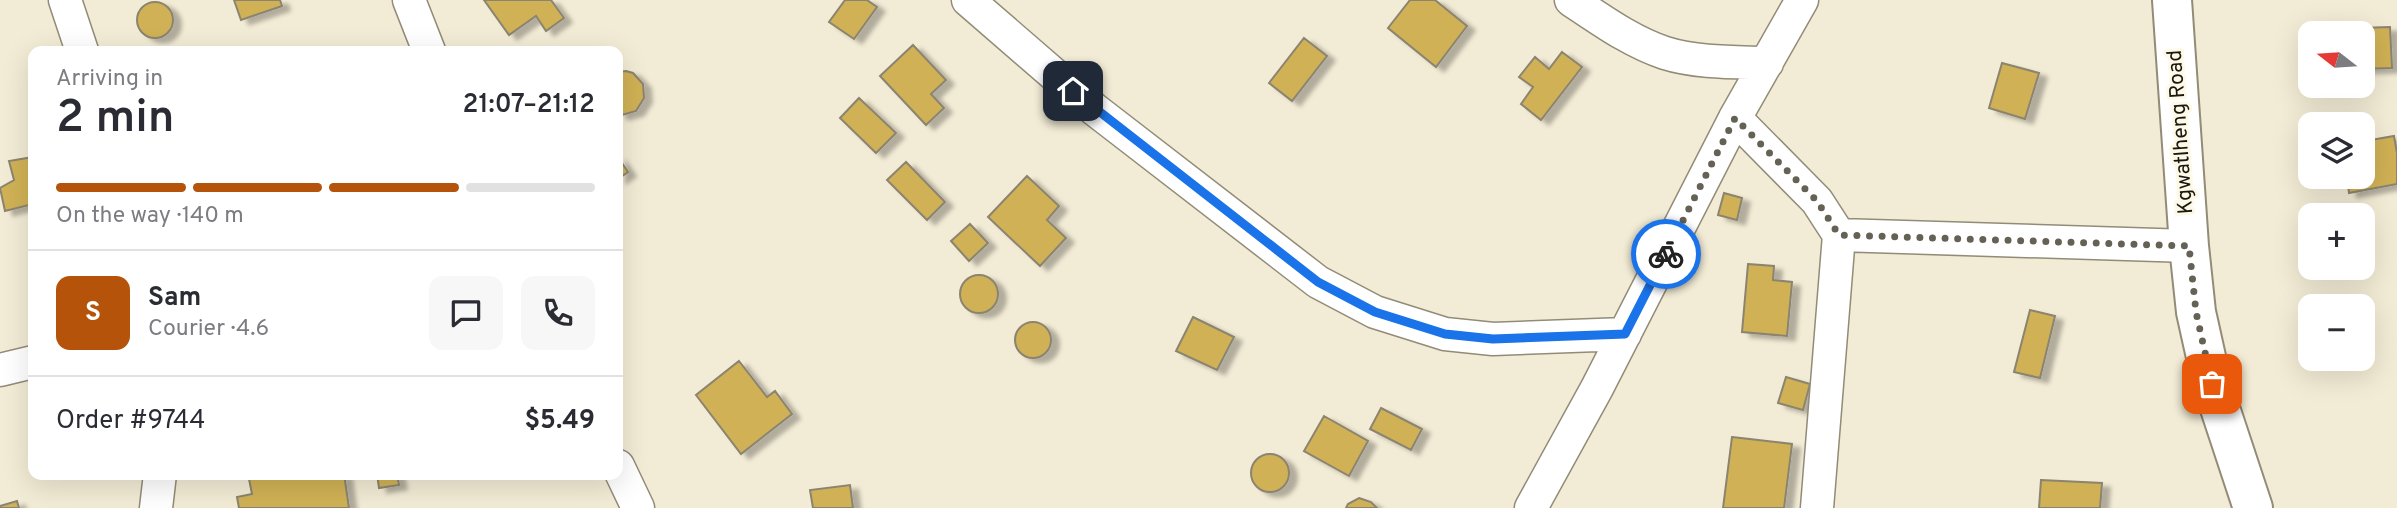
<!DOCTYPE html>
<meta charset="utf-8">
<style>
:root{--surface:#fff;--page:#f7f7f7;--text:#2b2b33;--muted:#7c7c81;--line:#e1e1e2;--accent:#b45309}
body{margin:0;font-family:Overpass,sans-serif;background:var(--page);color:var(--text);height:100vh;display:flex;flex-direction:column;font-size:26px;white-space:nowrap}
*{box-sizing:border-box;margin:0}
p{font-size:23px;color:var(--muted)}
.icon{flex:none;width:38px;height:38px;fill:none;stroke:currentColor;stroke-width:2;stroke-linecap:round;stroke-linejoin:round}
.map{position:relative;flex:1;overflow:hidden}
.sheet{position:absolute;left:28px;top:46px;width:595px;height:434px;display:flex;flex-direction:column;background:var(--surface);border-radius:14px;box-shadow:0 7px 28px #0002}
.sheet>*{flex:none}
.needle{width:46px;rotate:287deg}
.fabs{position:absolute;left:2298px;top:21px;display:grid;gap:14px}
.fabs a{display:grid;place-items:center;width:77px;height:77px;border-radius:14px;background:var(--surface);box-shadow:0 7px 28px #0002;font-size:35px}
.pin{position:absolute;display:grid;place-items:center;width:60px;height:60px;color:#fff;margin:-30px;border-radius:14px;box-shadow:0 4px 10px #0006}
.courier{position:absolute;display:grid;place-items:center;width:70px;height:70px;margin:-35px;border:5px solid #1a73e8;border-radius:50%;background:#fff;color:#222;box-shadow:0 2px 9px #0007}
.head em{font-style:normal;font-weight:600}
.head div{display:flex;flex-direction:column-reverse}
.head{display:flex;align-items:center;justify-content:space-between;height:119px;padding:0 28px}
h1{font-size:46px;font-weight:600;line-height:52px}
.bar{display:grid;grid-template-columns:repeat(4,1fr);gap:10px 7px;align-content:center;height:84px;padding:0 28px}
.bar i{height:9px;border-radius:5px;background:var(--line)}
.bar .current{background:var(--accent)}
.bar p{grid-column:span 4}
.line{display:flex;align-items:center;gap:18px;padding:0 28px;border-top:2px solid var(--line)}
.line div{flex:1}
.round{display:grid;place-items:center;flex:none;width:74px;height:74px;border-radius:14px;background:var(--page)}
.map>svg:first-child{display:block}
.building{fill:#d0b154;stroke:#8b8470;stroke-width:2;filter:url(#shadow)}
.lines{fill:none;stroke-linecap:round;stroke-linejoin:round}
.minor-casing{stroke:#928b77;stroke-width:35}
.tertiary-casing{stroke:#928b77;stroke-width:42}
.minor{stroke:#fff;stroke-width:32}
.tertiary{stroke:#fff;stroke-width:38}
.done{stroke:#656154;stroke-width:7;stroke-dasharray:0 12.6}
.route{stroke:#1a73e8;stroke-width:9}
.labels{text-anchor:middle;dominant-baseline:central;stroke-width:6;stroke-linejoin:round;paint-order:stroke}
.street-label{font-size:21px;fill:#19170f;stroke:#fef8e7}
</style>
<div class="map">
<svg width="2397" height="508" viewBox="0 0 2397 508">
<defs>
<filter id="shadow"><feDropShadow dx="8" dy="4.5" stdDeviation="2" flood-color="#0004"/></filter>
</defs>
<rect width="100%" height="100%" fill="#f2ebd5"/>
<path class="building" d="M234,0H280L282,6L241,20Z
M484,0H551L564,18L546,31L536,16L509,35Z
M845,0H867L877,7L854,39L829,22Z
M1410,0H1435L1467,26L1436,67L1388,28Z
M137 20a18 18 0 1 1 36 0a18 18 0 1 1-36 0Z
M2390,27L2392,68L2362,69V33H2358V28Z
M1304,38L1327,56L1292,101L1269,83Z
M913,45L946,80L931,94L944,108L926,125L880,76Z
M1562,52L1582,67L1541,120L1521,104L1533,87L1519,77L1535,57L1549,69Z
M2002,63L2039,73L2025,119L1989,108Z
M626,71L633,73L643,84L644,98L636,111L622,115L618,114V72Z
M859,98L896,133L876,153L840,118Z
M2394,136L2397,153V184L2349,193L2347,177H2362V164L2369,165L2365,141Z
M33,157V204L5,211L0,188L14,180L9,161Z
M618,157L628,172L618,179Z
M906,162L945,202L927,220L887,180Z
M1027,176L1059,206L1047,220L1066,238L1040,266L988,217Z
M1724,193L1742,198L1737,220L1718,215Z
M970,224L988,243L969,261L951,241Z
M1748,264L1774,266L1773,280L1792,282L1787,336L1742,332Z
M960 294a19 19 0 1 1 38 0a19 19 0 1 1-38 0Z
M2030,310L2055,316L2040,378L2014,372Z
M1193,317L1234,337L1217,370L1176,351Z
M1015 340a18 18 0 1 1 36 0a18 18 0 1 1-36 0Z
M739,361L767,397L775,391L792,414L741,454L696,395Z
M1786,377L1810,384L1803,410L1778,403Z
M1381,408L1422,429L1411,450L1370,429Z
M1324,416L1368,441L1349,476L1304,451Z
M1732,437L1792,444L1784,508H1723Z
M1251 473a19 19 0 1 1 38 0a19 19 0 1 1-38 0Z
M248,474H344L349,508H239L237,497L252,494Z
M377,474H397L399,485L379,488Z
M2041,480L2102,483L2100,508H2039Z
M850,485L853,508H813L810,490Z
M1359,498L1371,502L1377,508H1346L1348,504Z
M17,501L19,508H0V506Z"/>
<g class="lines">
<defs>
<path id="minor" d="M65,0L82,51
M409,0L429,51
M968,0L1094,109L1318,282L1375,312L1445,334L1493,339L1625,334
M1571,0C1600,19 1631,42 1665,53C1697,63 1734,62 1767,63
M1735,118L1817,201L1839,235L1817,508
M1839,235L2189,246
M0,370L33,362
M618,466L638,508
M156,508L160,474
M1531,508L1597,388L1735,118L1802,0"/>
<path id="tertiary" d="M2172,0L2189,246L2196,312L2212,384L2253,508"/>
</defs>
<use href="#minor" class="minor-casing"/>
<use href="#tertiary" class="tertiary-casing"/>
<use href="#minor" class="minor"/>
<use href="#tertiary" class="tertiary"/>
</g>
<g class="lines">
<path class="done" d="M1666,254L1735,118L1817,201L1839,235L2189,246L2196,312L2212,384"/>
<path class="route" d="M1073,91L1318,282L1375,312L1445,334L1493,339L1625,334L1666,254"/>
</g>
<g class="labels">
<g class="street-label">
<text transform="translate(2181 132) rotate(-94)">Kgwatlheng Road</text>
</g>
</g>
</svg>
<div class="fabs">
<a><svg class="needle" viewBox="-14 -14 28 28"><path d="M0-13l5 13h-10z" fill="#e53935"/><path d="M0 13l5-13h-10z" fill="#7c7c81"/></svg></a>
<a><svg class="icon" aria-label="layers" viewBox="0 0 24 24"><path d="M12 4l9 5-9 5-9-5zM3 14l9 5 9-5"/></svg></a>
<a>+</a>
<a>−</a>
</div>
<div class="pin" style="left:2212px;top:384px;background:#ea580c"><svg class="icon" aria-label="bag" viewBox="0 0 24 24"><path d="M5 8h14l-1 12H6zM9 8a3 3 0 0 1 6 0"/></svg></div>
<div class="pin" style="left:1073px;top:91px;background:#1f2937"><svg class="icon" aria-label="home" viewBox="0 0 24 24"><path d="M3 11l9-7 9 7M6 9v11h12V9"/></svg></div>
<div class="courier" style="left:1666px;top:254px"><svg class="icon" aria-label="bike" viewBox="0 0 24 24"><circle cx="6" cy="16" r="4"/><circle cx="18" cy="16" r="4"/><path d="M6 16l4-8h5l3 8M10 8l3 8H6M13 5h3"/></svg></div>
<section class="sheet">
<div class="head"><div><h1>2 min</h1><p>Arriving in</p></div><em>21:07–21:12</em></div>
<div class="bar"><i class="current"></i><i class="current"></i><i class="current"></i><i></i><p>On the way · 140 m</p></div>
<div class="line" style="height:126px"><b class="round" style="background:var(--accent);color:#fff">S</b><div><b>Sam</b><p>Courier · 4.6</p></div><a class="round"><svg class="icon" aria-label="chat" viewBox="0 0 24 24"><path d="M4 5h16v11H9l-5 4z"/></svg></a><a class="round"><svg class="icon" aria-label="phone" viewBox="0 0 24 24"><path d="M5 4h4l2 5-3 2q2 4 5 5l2-3 5 2v4C11 20 4 13 5 4z"/></svg></a></div>
<div class="line" style="height:91px"><div>Order #9744</div><b>$5.49</b></div>
</section>
</div>
